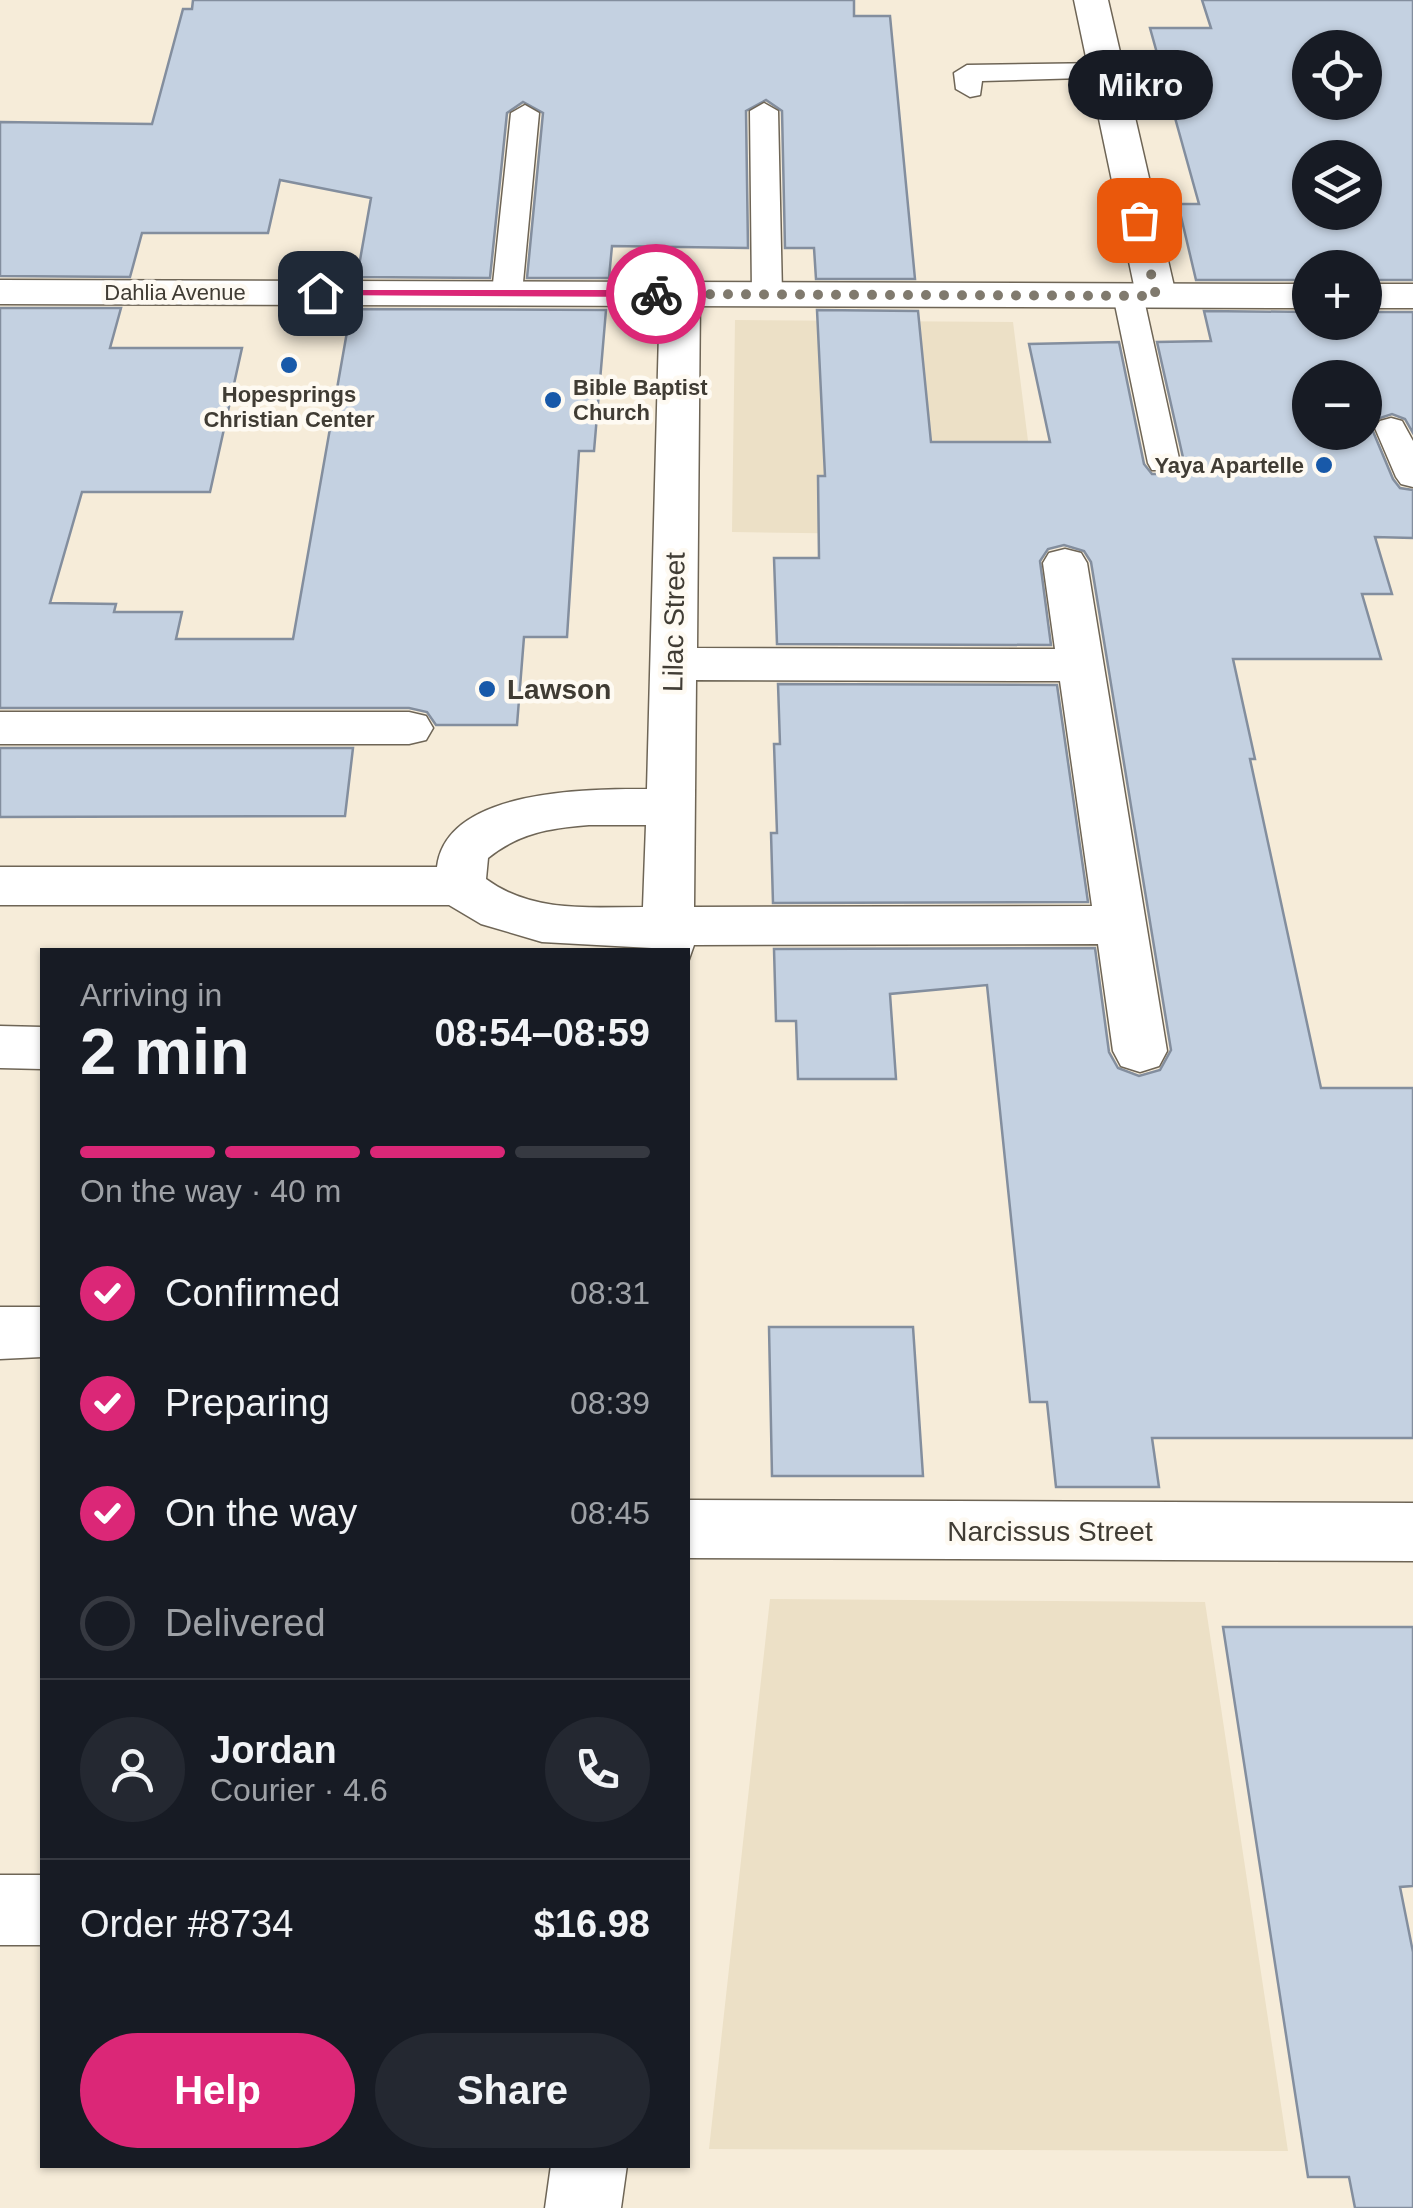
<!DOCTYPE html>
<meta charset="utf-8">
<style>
:root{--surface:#171b24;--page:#242831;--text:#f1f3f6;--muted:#9ea1a6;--line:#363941;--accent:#db2777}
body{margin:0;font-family:Arial,sans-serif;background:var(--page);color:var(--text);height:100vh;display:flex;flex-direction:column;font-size:38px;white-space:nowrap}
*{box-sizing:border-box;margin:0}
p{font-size:32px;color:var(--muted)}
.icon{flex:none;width:55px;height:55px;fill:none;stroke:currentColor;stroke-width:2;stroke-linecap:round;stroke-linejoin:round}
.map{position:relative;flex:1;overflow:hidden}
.panel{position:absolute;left:40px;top:948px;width:650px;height:1220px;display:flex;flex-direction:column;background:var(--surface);border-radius:0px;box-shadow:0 2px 8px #0004}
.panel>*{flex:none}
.tools{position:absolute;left:1292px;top:30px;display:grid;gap:20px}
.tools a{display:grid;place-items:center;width:90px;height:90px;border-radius:50%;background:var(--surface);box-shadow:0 2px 8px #0004;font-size:50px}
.pin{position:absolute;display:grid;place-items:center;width:85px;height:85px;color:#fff;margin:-42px;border-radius:20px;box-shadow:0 5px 15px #0006}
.courier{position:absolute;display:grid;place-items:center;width:100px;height:100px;margin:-50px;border:8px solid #db2777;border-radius:50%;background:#fff;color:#222;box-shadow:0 2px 12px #0007}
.bubble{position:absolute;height:70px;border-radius:35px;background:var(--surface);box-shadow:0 2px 8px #0004;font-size:32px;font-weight:800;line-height:70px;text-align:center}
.head em{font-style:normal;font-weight:800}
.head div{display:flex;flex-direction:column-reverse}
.head{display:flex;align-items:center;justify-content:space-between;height:170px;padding:0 40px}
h1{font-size:65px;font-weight:800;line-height:75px}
.bar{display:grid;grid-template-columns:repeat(4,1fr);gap:15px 10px;align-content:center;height:120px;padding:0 40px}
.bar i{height:12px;border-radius:8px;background:var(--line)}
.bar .current{background:var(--accent)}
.bar p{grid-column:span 4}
.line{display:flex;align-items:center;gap:25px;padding:0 40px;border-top:2px solid var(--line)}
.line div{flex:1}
.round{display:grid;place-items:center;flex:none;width:105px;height:105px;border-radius:52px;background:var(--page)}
ol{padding:0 40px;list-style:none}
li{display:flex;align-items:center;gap:30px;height:110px}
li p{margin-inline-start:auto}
li .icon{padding:10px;border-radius:50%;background:var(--accent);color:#fff;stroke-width:4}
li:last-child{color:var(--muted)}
li i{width:55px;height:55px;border:5px solid var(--line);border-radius:50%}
.primary-button{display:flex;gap:20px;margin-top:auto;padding:20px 40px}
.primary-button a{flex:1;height:115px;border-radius:60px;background:var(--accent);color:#fff;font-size:40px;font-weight:800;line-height:115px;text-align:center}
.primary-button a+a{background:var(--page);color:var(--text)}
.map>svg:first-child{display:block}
.built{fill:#ece0c6}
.building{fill:#c4d1e1;stroke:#838e9e;stroke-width:2.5;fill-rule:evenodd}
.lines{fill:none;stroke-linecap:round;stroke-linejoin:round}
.service-casing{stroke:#6e6556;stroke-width:3}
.minor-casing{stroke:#6e6556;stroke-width:3}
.tertiary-casing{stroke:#6e6556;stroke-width:3}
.service{fill:#fff;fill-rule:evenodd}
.minor{fill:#fff;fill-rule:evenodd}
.tertiary{fill:#fff;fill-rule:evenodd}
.route{fill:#db2777}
.done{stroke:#807a6e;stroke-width:10;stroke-dasharray:0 18}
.poi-dot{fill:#1859a9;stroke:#fefaf2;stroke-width:4}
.labels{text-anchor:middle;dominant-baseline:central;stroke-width:9;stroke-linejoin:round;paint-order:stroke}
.far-street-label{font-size:22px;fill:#403c34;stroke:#fefaf2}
.far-poi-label{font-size:22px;font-weight:bold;fill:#403c34;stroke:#fefaf2;text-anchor:start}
.street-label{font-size:28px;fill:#403c34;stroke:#fefaf2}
.poi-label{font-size:28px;font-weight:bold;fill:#403c34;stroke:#fefaf2;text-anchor:start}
</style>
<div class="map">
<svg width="1413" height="2208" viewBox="0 0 1413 2208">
<rect width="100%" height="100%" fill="#f6ecd9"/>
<path class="built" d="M735,320L1013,322L1040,536L732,532Z
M770,1599L1205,1602L1288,2151L709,2149Z"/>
<path class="building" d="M193,0H854V16H890L915,279H816L814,248H785L782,111L766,100L746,111L748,248L612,246L609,278H527L543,113L523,102L507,113L490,278L357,277L371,198L280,180L268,233H142L130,277L0,276V122L152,124L183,9H192Z
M1202,0H1413V280H1365V268H1310V280H1196L1178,204H1199L1150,28H1211ZM1310,48H1365V102H1310ZM1310,158H1365V212H1310Z
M0,308H121L110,348H242L210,492H82L50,603L116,604L114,612H182L176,639H293L351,309L606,310L594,451H579L567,637H524L517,725H436L427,712L409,708H0Z
M817,310L918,311L931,442H1050L1029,344L1119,342L1144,464L1152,474H1176L1184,462L1157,342L1211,341L1204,311L1310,312V322H1365V312H1413V433L1405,419L1392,414L1377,419L1372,429L1393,479L1400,488L1413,490V538L1375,537L1392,594H1362L1381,659H1233L1255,759H1250L1321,1088H1413V1438H1152L1159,1487H1056L1047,1402H1030L987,985L890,994L896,1079H798L796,1021H776L774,949L1095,948L1109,1052L1118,1068L1139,1076L1160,1070L1171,1050L1091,562L1084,551L1064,545L1048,549L1040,561L1051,645L777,644L774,558H819L818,476H825ZM1310,378H1365V432H1310Z
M778,684L1057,685L1088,902L773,903L771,833H777L774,744H780Z
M0,748H353L345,816L0,817Z
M769,1327H913L923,1476H772Z
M1223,1627H1413V1886L1400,1887L1413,1952V2208H1355L1349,2177H1308Z"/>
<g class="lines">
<defs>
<path id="service" d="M1106,63L1119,71L1116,77L982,81L980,95L970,97L956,89L954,73L967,65Z
M764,103L778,111L782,294L778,300H756L752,294L750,111Z
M525,105L539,113L522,293L518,299H496L492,293L511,113Z
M1128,286L1139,289L1143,295L1180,463L1176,470H1152L1148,463L1113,295L1117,289Z
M1391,418L1402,421L1413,441V487L1401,484L1396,477L1375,428L1380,421Z"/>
<path id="minor" d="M1074,0H1108L1176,295L1170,303L1156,307L1142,303L1136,295Z
M680,282L694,286L700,294L697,648L1055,649L1043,563L1049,553L1065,549L1081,553L1087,563L1167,1051L1159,1066L1140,1072L1121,1066L1113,1051L1098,944L694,945L688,962V950L542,942L481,924L449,905H0V867H437C446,789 587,789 647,789L660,294L666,286ZM696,680L1060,681L1092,906L694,907ZM589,825H646L643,907C589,907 532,913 486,879L488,858C519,833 550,828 589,825Z
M0,712H409L426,716L433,728L426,740L409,744H0Z
M0,1026L42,1027V1069L0,1068Z
M0,1307H42V1357L0,1359Z
M688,1500L1413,1503V1561L688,1558Z
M0,1875H42V1945H0Z
M551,2165H627L621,2208H545Z"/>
<path id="tertiary" d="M0,280L1310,284V308L0,304Z
M1365,284H1413V308H1365Z"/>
</defs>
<use href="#service" class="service-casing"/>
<use href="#minor" class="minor-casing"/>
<use href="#tertiary" class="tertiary-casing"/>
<use href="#service" class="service"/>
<use href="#minor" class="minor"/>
<use href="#tertiary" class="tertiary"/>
</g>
<path class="route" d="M320,290H656L661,294L656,297L316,295Z"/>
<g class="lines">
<path class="done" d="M656,294L1156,296L1139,220"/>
</g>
<g class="poi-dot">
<circle cx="289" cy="365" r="10"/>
<circle cx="553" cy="400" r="10"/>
<circle cx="1324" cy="465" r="10"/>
<circle cx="487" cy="689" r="10"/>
</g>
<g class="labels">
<g class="far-street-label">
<text x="175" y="292">Dahlia Avenue</text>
</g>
<g class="far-poi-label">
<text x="573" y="387">Bible Baptist<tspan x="573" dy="25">Church</tspan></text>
<text x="289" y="394" text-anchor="middle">Hopesprings<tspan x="289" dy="25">Christian Center</tspan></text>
<text x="1304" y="465" text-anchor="end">Yaya Apartelle</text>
</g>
<g class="street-label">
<text transform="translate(674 622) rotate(-89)">Lilac Street</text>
<text x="1050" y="1531">Narcissus Street</text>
</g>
<g class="poi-label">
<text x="507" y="689">Lawson</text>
</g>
</g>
</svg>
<div class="tools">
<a><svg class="icon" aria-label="locate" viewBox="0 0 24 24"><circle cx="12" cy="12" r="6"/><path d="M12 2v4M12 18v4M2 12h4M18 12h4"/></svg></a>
<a><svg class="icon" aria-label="layers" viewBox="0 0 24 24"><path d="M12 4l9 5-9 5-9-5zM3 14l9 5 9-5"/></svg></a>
<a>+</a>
<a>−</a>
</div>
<div class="pin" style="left:1139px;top:220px;background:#ea580c"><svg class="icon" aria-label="bag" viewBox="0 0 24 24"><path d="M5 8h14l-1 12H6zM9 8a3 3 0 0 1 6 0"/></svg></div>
<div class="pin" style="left:320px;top:293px;background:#1f2937"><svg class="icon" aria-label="home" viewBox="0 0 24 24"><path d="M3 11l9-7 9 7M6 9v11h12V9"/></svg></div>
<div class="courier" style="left:656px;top:294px"><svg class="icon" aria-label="bike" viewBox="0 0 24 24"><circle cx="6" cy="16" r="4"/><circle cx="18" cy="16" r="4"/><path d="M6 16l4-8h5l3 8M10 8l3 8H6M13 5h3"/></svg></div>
<div class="bubble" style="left:1068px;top:50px;width:145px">Mikro</div>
<section class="panel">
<div class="head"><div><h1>2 min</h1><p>Arriving in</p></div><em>08:54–08:59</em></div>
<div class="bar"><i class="current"></i><i class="current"></i><i class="current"></i><i></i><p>On the way · 40 m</p></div>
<ol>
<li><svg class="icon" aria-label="check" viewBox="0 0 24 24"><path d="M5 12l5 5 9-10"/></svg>Confirmed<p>08:31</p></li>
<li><svg class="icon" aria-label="check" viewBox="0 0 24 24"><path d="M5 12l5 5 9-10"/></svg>Preparing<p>08:39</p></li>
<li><svg class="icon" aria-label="check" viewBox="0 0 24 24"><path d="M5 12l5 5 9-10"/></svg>On the way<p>08:45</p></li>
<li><i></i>Delivered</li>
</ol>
<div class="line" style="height:180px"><a class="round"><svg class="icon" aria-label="person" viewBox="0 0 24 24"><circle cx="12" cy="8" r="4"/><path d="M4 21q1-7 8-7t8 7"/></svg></a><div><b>Jordan</b><p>Courier · 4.6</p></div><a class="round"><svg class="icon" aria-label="phone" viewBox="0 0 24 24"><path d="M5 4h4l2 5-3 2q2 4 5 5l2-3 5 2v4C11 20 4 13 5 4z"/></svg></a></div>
<div class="line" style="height:130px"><div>Order #8734</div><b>$16.98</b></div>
<div class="primary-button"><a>Help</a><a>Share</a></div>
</section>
</div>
